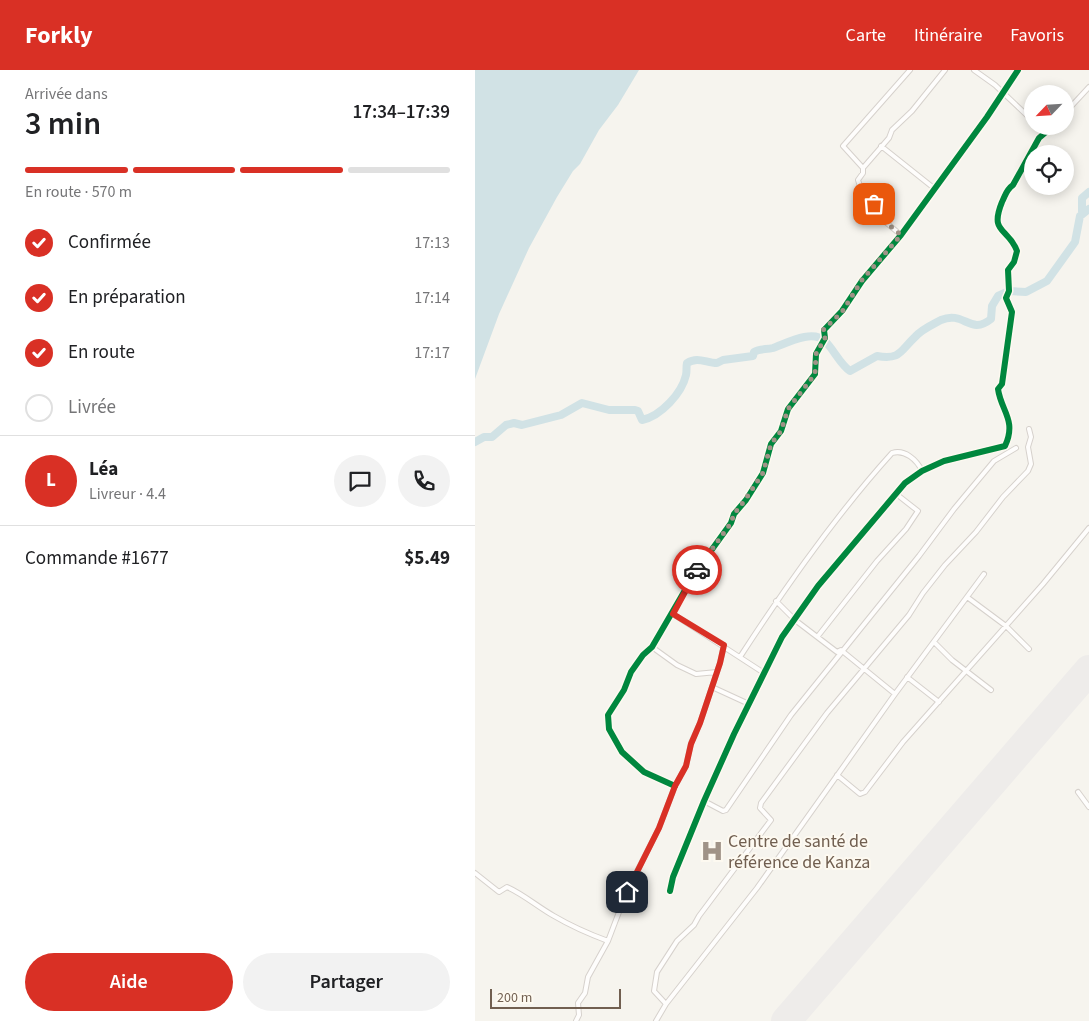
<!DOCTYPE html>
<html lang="fr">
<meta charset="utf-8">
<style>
:root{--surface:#fff;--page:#f2f2f2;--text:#202124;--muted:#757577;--line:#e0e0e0;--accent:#d93025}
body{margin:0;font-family:"Source Sans 3",sans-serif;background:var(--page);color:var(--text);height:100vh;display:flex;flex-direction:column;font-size:19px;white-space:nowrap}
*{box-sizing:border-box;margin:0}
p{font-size:16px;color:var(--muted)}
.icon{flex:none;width:28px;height:28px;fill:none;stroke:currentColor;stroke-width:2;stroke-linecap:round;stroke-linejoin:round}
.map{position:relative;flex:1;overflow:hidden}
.panel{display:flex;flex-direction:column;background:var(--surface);width:475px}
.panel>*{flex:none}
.needle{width:32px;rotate:245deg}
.buttons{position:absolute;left:549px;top:15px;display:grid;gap:10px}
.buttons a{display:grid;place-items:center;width:50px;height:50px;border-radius:50%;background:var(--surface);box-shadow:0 2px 12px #0003;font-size:25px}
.scale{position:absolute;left:15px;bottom:12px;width:131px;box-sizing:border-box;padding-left:5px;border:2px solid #715f50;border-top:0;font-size:14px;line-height:18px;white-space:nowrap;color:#715f50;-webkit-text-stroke:4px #fdf9f0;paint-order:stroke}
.pin{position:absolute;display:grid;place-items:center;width:42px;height:42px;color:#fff;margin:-21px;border-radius:10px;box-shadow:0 2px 8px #0006}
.courier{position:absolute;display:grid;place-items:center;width:50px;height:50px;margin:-25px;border:4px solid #d93025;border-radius:50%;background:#fff;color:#222;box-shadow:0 1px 6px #0007}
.summary em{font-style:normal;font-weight:600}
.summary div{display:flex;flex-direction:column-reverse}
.summary{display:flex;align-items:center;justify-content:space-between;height:85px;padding:0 25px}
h1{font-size:32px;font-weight:600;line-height:38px}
.bar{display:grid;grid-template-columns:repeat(4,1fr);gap:8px 5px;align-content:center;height:60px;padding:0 25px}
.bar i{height:6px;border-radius:4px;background:var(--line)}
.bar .selected{background:var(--accent)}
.bar p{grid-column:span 4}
.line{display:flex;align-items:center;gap:12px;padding:0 25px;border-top:1px solid var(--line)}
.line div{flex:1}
.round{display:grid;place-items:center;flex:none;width:52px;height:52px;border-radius:26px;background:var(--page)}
ol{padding:0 25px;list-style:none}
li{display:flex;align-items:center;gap:15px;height:55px}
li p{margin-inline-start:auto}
li .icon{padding:5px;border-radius:50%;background:var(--accent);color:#fff;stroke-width:4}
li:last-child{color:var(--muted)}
li i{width:28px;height:28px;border:2px solid var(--line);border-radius:50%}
.action{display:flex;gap:10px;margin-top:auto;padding:10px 25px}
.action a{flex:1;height:58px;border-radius:30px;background:var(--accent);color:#fff;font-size:20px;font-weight:600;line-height:58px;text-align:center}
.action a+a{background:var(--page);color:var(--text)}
header{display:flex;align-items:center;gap:30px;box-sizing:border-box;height:70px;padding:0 25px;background:var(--accent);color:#fff}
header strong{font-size:24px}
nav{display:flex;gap:28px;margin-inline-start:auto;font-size:18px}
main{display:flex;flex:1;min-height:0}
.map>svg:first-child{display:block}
.water{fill:#d1e2e5}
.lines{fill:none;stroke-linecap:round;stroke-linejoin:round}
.river{stroke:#d1e2e5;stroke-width:8}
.runway{stroke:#eeecea;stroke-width:30}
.street-casing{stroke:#d6d1cc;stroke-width:6}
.street{stroke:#fefdfc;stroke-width:4}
.cycleway-casing{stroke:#fdf9f0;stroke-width:9}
.cycleway{stroke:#00873e;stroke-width:6}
.done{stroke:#a09387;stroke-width:5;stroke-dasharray:0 9}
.route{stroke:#d93025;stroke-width:6}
.labels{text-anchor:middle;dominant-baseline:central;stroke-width:4;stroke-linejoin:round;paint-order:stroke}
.poi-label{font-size:18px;fill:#715f50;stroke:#fdf9f0;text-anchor:start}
</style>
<header>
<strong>Forkly</strong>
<nav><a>Carte</a><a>Itinéraire</a><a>Favoris</a></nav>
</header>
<main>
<section class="panel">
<div class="summary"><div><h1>3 min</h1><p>Arrivée dans</p></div><em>17:34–17:39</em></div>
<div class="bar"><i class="selected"></i><i class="selected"></i><i class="selected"></i><i></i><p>En route · 570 m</p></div>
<ol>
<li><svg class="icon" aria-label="check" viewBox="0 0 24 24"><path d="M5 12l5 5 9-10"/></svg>Confirmée<p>17:13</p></li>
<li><svg class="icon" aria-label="check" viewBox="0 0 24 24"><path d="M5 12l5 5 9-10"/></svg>En préparation<p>17:14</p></li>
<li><svg class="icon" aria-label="check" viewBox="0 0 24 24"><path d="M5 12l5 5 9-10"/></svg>En route<p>17:17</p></li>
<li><i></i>Livrée</li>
</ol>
<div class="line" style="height:90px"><b class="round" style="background:var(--accent);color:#fff">L</b><div><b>Léa</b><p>Livreur · 4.4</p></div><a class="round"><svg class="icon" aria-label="chat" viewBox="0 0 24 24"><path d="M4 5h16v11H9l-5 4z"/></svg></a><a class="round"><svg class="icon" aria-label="phone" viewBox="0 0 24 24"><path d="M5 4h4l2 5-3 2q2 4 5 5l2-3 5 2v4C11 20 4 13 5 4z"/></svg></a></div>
<div class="line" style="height:65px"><div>Commande #1677</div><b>$5.49</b></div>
<div class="action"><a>Aide</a><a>Partager</a></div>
</section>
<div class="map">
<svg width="614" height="951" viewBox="0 0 614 951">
<rect width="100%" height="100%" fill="#f6f4ee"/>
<path class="water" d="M0,0H164L143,35L124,60L105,94L98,101L82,127L54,178L24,244L0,309Z"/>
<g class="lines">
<path class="river" d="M607,142V128L614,122
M0,372L9,367H17L31,355L39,353L47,355L86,345L107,333L134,340H160L163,341L167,350C186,346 207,323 211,305C212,301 211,297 212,293C223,286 231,293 242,293L248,290L278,286L279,282C285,278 291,280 298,278C312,273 337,259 350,271C359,280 365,294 375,301L402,286C426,290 425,281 440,267C447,259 457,255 466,250C489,240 495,266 516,249L517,236L523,226L534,221L551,222L572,211L600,172L605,146L614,139"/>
<path class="runway" d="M311,951L614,600"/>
<defs>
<path id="street" d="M499,0L520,15L558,51
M590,43L614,17
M563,56L570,64
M406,76L460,119
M388,98L368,76L435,0
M426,165L396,140L399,130L385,116L383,110L388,103V98L414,68L417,60L437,41L470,0
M492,527L531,556L554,579
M301,531L320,550L362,582L366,580L420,624
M198,544L289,603
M343,566L402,491L431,459L443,441L420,423
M459,572L477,590L516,620
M177,577L202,595L221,604L242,602
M265,587C311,516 360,446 417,383C430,379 442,390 447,401
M432,607L464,632
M237,617L274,634
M362,705L385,724L390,722L428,672L568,514L614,458
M200,716L169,702L147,682L134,659L133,645L149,620L156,602L168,585L177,577L220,503L256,453L259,444L271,430L288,403L296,374L306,361L313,339L340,304L341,284L350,268L349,260L367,241L387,211L426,165L512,47L543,0
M603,722L614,737
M229,731L248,741L251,740L316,645L444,486L479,439L519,391L541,378
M0,803L24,822L32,817C48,824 63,837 79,846C96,856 114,864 133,871
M195,821L198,807L229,731L259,664L307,567L343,516L430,413L447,401L469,391L530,376C542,350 526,341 523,319L527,314L537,242L531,228L534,221L533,200L539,192L542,181C533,157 514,164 527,132C531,124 531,120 538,115L564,68L578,56
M191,934L179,921L182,902L202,871L219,855L224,846L296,750L285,738L286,733L352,643L434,545L448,523L470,495L501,462L528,427L553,401L556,394L553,377L556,367L554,359
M101,951L104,945L103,933L110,923L113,907L133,871L152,821L184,758L200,716L211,696L216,673L225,653L245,593L249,575
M181,951L191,934L282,818L420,624L509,504"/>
</defs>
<use href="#street" class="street-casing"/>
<use href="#street" class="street"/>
<defs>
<path id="cycleway" d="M200,716L169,702L147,682L134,659L133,645L149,620L156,602L168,585L177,577L220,503L256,453L259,444L271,430L288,403L296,374L306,361L313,339L340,304L341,284L350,268L349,260L367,241L387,211L426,165L512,47L543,0
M195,821L198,807L229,731L259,664L307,567L343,516L430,413L447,401L469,391L530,376C542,350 526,341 523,319L527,314L537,242L531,228L534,221L533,200L539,192L542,181C533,157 514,164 527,132C531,124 531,120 538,115L564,68L578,56"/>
</defs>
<use href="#cycleway" class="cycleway-casing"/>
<use href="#cycleway" class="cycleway"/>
</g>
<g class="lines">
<path class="done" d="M222,500L256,453L259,444L270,430L288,403L296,374L306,361L313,339L340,304L341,284L350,268L348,260L367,242L387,210L426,165L396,140L399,134"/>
<path class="route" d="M152,822L184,758L200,716L211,696L216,674L225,653L245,593L249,575L198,544L222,500"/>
</g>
<defs>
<symbol id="hospital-bare" viewBox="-9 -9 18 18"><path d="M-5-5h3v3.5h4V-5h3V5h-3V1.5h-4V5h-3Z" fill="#a09387" stroke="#fdf9f0" stroke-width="2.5" paint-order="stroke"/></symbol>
</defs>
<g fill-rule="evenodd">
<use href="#hospital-bare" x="221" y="765" width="32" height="32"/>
</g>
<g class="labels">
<g class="poi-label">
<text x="253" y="771">Centre de santé de<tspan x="253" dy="21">référence de Kanza</tspan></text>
</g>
</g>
</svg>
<div class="buttons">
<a><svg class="needle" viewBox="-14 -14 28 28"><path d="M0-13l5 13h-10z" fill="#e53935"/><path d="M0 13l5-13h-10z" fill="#757577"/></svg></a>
<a><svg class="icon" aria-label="locate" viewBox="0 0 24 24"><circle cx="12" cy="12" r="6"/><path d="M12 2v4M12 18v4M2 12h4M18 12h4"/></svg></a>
</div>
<div class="scale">200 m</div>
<div class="pin" style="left:399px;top:134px;background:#ea580c"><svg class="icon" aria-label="bag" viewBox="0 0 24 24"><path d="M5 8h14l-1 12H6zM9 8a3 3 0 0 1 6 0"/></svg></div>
<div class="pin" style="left:152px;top:822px;background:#1f2937"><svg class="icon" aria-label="home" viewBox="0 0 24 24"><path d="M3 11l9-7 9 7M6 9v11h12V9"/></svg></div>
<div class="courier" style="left:222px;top:500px"><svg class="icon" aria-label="car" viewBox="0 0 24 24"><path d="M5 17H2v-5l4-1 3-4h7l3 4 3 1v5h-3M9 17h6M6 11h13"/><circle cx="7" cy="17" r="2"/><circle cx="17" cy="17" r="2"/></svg></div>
</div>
</main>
